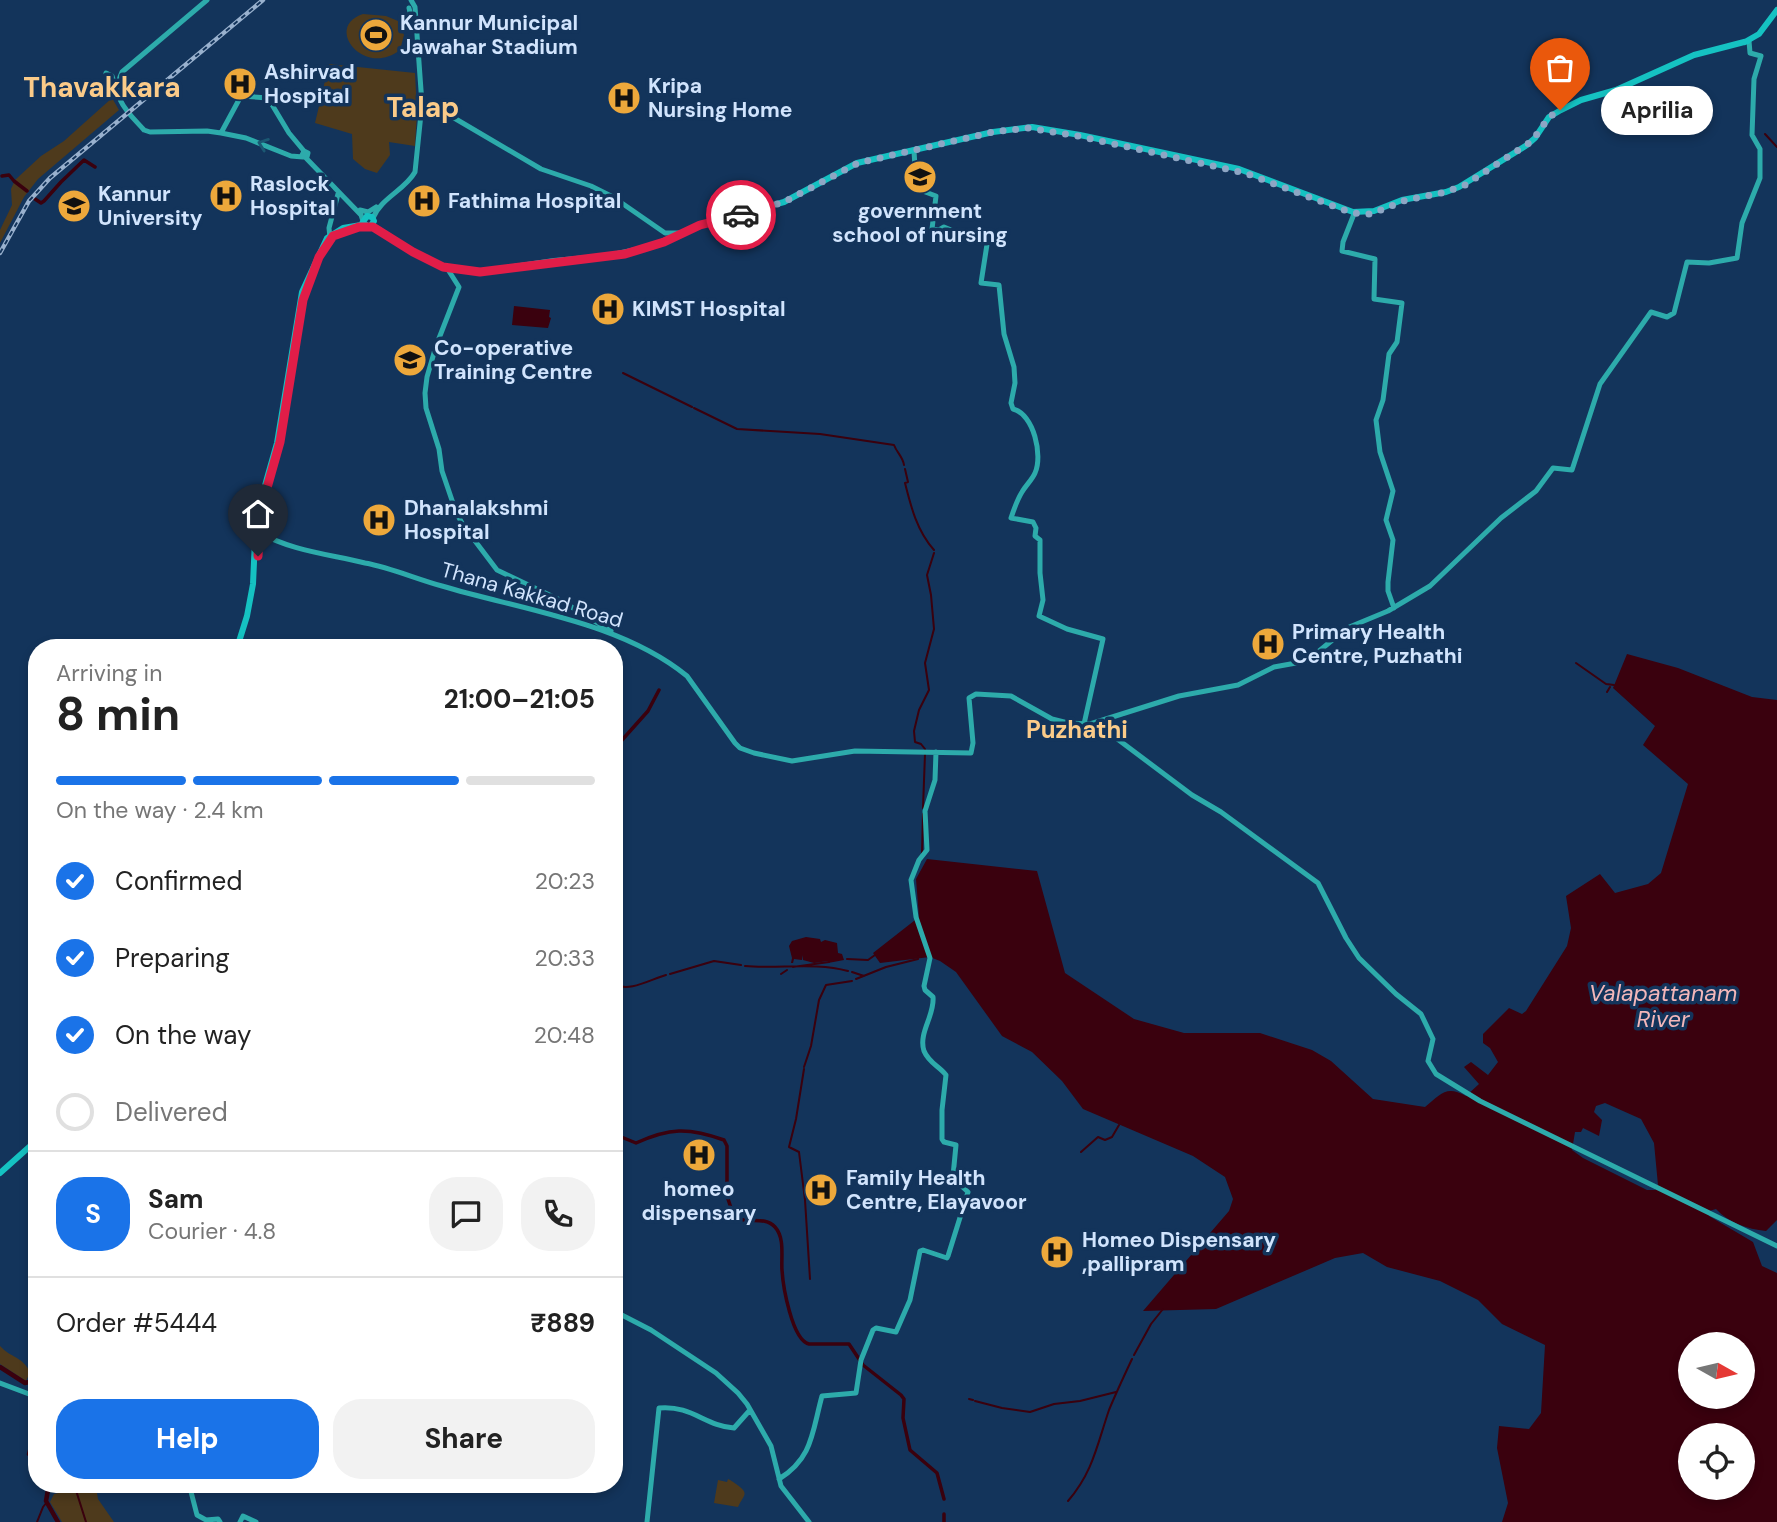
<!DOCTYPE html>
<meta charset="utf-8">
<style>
:root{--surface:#fff;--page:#f2f2f2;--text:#222;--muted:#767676;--line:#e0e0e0;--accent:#1a73e8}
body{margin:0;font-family:"DM Sans",sans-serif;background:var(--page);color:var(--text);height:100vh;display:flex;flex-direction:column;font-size:26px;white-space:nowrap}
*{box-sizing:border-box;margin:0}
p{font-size:23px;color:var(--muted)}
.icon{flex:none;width:38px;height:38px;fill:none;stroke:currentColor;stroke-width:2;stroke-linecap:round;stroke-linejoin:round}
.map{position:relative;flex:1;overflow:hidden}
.side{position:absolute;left:28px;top:639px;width:595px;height:854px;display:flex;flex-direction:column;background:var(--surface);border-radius:28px;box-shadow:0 4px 10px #0003}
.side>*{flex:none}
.needle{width:46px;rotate:98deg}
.tools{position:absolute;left:1678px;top:1332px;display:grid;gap:14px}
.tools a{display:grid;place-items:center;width:77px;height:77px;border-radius:50%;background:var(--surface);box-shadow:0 4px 10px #0003;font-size:35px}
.pin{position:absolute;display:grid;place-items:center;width:60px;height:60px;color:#fff;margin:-72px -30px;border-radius:50% 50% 50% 0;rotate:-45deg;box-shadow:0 0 7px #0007}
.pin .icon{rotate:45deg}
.courier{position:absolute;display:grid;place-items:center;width:70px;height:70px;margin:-35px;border:5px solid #e11d48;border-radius:50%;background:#fff;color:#222;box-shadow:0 2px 9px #0007}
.bubble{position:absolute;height:49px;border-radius:24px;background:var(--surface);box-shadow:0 4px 10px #0003;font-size:23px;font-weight:700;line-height:49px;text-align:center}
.overview em{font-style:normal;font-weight:700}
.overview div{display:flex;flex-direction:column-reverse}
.overview{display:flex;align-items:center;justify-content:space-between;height:119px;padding:0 28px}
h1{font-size:46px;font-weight:700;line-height:52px}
.bar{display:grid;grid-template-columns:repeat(4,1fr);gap:10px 7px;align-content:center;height:84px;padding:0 28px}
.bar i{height:9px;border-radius:5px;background:var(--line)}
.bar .current{background:var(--accent)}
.bar p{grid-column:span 4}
.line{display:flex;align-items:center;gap:18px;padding:0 28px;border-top:2px solid var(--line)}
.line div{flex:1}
.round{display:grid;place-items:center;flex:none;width:74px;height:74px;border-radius:28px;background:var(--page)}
ol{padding:0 28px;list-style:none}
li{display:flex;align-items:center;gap:21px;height:77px}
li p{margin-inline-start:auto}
li .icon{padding:7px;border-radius:50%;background:var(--accent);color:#fff;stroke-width:4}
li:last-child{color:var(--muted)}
li i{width:38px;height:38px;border:4px solid var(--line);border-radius:50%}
.primary-button{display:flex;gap:14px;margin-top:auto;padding:14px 28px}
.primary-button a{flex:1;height:80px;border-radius:28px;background:var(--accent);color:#fff;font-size:28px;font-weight:700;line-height:80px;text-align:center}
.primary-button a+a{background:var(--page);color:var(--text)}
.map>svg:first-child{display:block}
.green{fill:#4e3a1c}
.water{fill:#3a010e;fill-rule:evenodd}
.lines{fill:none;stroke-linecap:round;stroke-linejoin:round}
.stream{stroke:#3a010e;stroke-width:2}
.canal{stroke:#3a010e;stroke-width:3.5}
.river{stroke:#3a010e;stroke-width:4.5}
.major{stroke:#2dabab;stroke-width:5}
.highway{stroke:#15c2c2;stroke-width:6}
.rail-casing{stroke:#99b1ce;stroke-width:4.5}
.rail{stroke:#13345b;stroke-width:2;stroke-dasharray:5;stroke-linecap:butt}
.oneway{stroke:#1b5873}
.done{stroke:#8ea6c4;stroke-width:7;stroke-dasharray:0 12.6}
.route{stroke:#e11d48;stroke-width:9}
.labels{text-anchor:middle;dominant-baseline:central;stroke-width:7;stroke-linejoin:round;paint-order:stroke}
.poi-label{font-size:21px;font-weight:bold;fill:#d1e4fd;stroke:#13345b;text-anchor:start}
.street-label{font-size:21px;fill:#d1e4fd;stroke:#13345b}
.water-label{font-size:23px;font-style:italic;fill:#f3b7ba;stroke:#13345b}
.quarter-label{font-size:24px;font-weight:bold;fill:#fbcb89;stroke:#13345b}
.district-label{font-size:28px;font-weight:bold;fill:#fbcb89;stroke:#13345b}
</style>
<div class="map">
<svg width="1777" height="1522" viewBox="0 0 1777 1522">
<rect width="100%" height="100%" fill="#13345b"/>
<path class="green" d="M363,14L386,16L398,21L404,35L400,50C364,78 323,27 363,14Z
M329,64L415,73L417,112L415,146L389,142L390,155L377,173L365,169L353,159L352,134L315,123Z
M112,98L119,110L38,179L24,197L0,243V230L12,205L11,189L15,180L41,156L64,141Z
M0,1346C11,1358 22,1356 30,1372L26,1381L0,1364Z
M728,1479C731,1480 733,1482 736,1484C750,1494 744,1494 738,1507L714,1503L718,1480L727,1482Z
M91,1486L96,1487L98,1499L114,1522H62L50,1502L54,1494Z"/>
<path class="water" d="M514,306L550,310L549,317L551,318L548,328L512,325Z
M1627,654L1678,668L1752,697L1777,700V1220L1766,1231C1747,1229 1729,1223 1716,1209L1709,1211V1216L1753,1242L1762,1266L1777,1273V1522H1502L1508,1503L1497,1448L1499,1426L1529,1429L1541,1413L1545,1345L1502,1324L1478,1300L1440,1281L1387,1267L1363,1253L1335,1258L1216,1309L1143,1311L1229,1211L1233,1199L1225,1177L1193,1156L1083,1109L1062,1081L1032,1052L1002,1036L956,972L940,961L930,957L880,963L873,953L919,917L916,879L927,859L1037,871L1065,973L1134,1019L1184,1033H1260L1312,1050L1331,1061L1373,1099L1425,1107C1441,1094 1446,1085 1466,1096L1479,1084L1464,1067L1471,1062L1488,1075L1498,1062L1490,1048L1483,1043V1034L1509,1008L1522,1014L1526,1011L1567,946L1571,928L1566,896L1600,874L1615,893L1648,884L1661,873L1688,784L1643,745L1655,726L1613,688ZM1605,1103L1641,1119L1654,1143L1658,1185L1655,1190H1647L1583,1158L1572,1150L1575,1132H1581L1583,1128L1599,1136L1602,1120L1594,1112L1596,1106ZM1690,1344H1743V1396H1690ZM1690,1435H1743V1488H1690Z
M806,937L820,939L821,942L825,940L837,943L838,953L842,954L844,960L828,963V961L814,963L803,960V955L802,960L794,959L793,963H791L792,958L789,946L792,941Z"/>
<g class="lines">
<path class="stream" d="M1765,134L1777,147
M623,373L692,407
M694,408L737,429L820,434L894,445C897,453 903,457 904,465
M905,469L908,482L905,483C911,507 917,531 934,550
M1576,663L1606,684L1614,685
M1607,692L1610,687
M925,749L921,744L915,742L914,731L919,710L929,690L925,663L934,629L931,595L927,575L934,553
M923,808L925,754
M922,853L923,814
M847,959L868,960L875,955
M745,966C779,969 815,962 848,971
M793,967L829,962
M852,972L864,976
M670,974L714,961L741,965
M781,974L787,970
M856,979L886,967L918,959V956
M614,984C629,993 651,979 666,975
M804,1067L811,1046L819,1000L826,985L852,981
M804,1069L796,1119L789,1147L799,1152L805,1200L810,1279
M1081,1152L1098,1137L1105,1140L1112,1137L1119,1125
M1134,1355L1151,1324L1163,1309
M969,1399L973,1400
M975,1401L1002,1408L1030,1412L1054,1404L1080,1401L1116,1392
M74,1484L86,1522
M1068,1501C1093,1472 1097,1445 1109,1410C1116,1393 1124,1376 1132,1359
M37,1522L43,1507L47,1502"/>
<path class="canal" d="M2,176L9,175L14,181L27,191
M35,199L41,203L44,201L61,182L84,160L95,167
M614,749L648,711L659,690
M614,1134L636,1143C669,1128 688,1127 724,1140L727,1146V1196L734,1217C747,1225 764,1215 775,1227C785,1238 781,1257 782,1270C783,1286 792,1340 809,1344H849L863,1365L901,1395L904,1399L903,1418L910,1450L937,1473L944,1499
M944,1514V1522"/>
<path class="river" d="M0,1367L25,1383L37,1380
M37,1443L31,1447L29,1454L37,1457
M49,1484L46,1501L58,1522"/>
<path class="major" d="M207,0L122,72C110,98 127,111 144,130L150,132L207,131L221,133L246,138L291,156L303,157
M409,8L413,25
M106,73L112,76L114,82
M419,104L449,115L541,169L591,186L613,197L665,233H679
M221,133L241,96L268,98L289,133L304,151
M304,151L308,153L307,157L302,155Z
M914,151L915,167L912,187L936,196L932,229L939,230L944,227L958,233L988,238L981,283L999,285L1004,334L1014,367L1015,383L1011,403L1013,409C1034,414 1043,456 1035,473C1032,480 1026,485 1022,492C1017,500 1014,509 1011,518L1033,522L1036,528L1035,536L1040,540V573L1043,600L1039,616L1067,629L1103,639L1084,724
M306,158L361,215L363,221
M360,210L368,212L376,207
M1354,214L1343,242L1342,251L1375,259L1374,299L1402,303L1397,342L1389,354L1383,400L1376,420L1380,452L1393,491L1386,520L1393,540L1388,582V591L1394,608
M373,218C381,198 405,190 415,172L422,104L415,7L411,0
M330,238L329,228L338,194
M447,268L459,287L436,346L427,377L425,393L426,408L439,449L442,471L456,512L463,525L497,570L560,600L611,631
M258,532C292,551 328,554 365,563C392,568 416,579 442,586C522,610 621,622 687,676L735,743L740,748L754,753L792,761L855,751L971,753L973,743L969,698L976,694L1011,696L1052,719L1068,723L1090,724L1179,696L1238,685L1274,667L1307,661L1347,628L1388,611L1430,586L1501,518L1536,491L1553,468L1572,470L1600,384L1651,312L1667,317L1674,313L1687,262L1709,263L1737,258L1742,223L1760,178V149L1752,135L1754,79L1761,56L1750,53L1749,41
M1096,723L1192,795L1221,812L1318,883L1346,938L1359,958L1396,994L1421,1014L1433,1039L1428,1061L1436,1074L1480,1101L1777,1246
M614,1311L651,1330L716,1373L738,1393L747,1404L771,1446L781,1486L809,1522
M0,1383L37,1397
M779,1479C813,1458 812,1432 822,1396L856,1393L861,1360L873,1330L876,1328L896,1332L910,1300L920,1251L923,1250L947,1258L948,1256L968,1192L955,1180L953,1176L956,1145L944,1142L942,1139V1110L946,1075C939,1066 929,1063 924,1051C918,1033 935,1015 933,997L925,990L924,986L930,958L916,917L911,880L919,860L927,850L925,811L935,780L936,752
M189,1484L197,1515L206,1520L218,1519L220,1522
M240,1522L243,1516L256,1522
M647,1522L659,1408C692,1405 705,1426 734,1428L750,1410"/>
<path class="highway" d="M1745,42L1759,34L1777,10
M370,227L378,229L413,252L443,267L462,270L480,272L554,261L608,256L650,247L700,225L784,202L857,163L993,132L1032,127L1080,135L1239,169L1353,212L1374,211L1402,200L1446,192L1459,187L1527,145L1535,138L1549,117L1561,110L1581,100L1616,90L1694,55L1748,41
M237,648L247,616L253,584L256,517L277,443L302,292L327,238L343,228L361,225L367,216L372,217L374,221L370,227L363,223
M0,1173L37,1140"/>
<defs>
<path id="rail" d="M0,253L29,201L50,178L263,0"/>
</defs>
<use href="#rail" class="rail-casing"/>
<use href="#rail" class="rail"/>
</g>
<defs><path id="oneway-chevron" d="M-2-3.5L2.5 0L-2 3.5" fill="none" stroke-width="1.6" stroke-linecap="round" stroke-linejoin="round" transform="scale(1.75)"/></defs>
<use class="oneway" href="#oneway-chevron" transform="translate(263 144) rotate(-160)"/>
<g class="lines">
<path class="done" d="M741,215L784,202L858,163L993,132L1028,128L1078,136L1245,173L1352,213L1371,214L1406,200L1446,192L1465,185L1532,141L1549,117L1560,110"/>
<path class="route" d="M258,556L261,509L280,442L303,300L319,257L333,236L359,227H373L413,252L443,267L480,272L625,254L664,242L700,225L741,215"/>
</g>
<defs>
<symbol id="stadium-disc" viewBox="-11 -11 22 22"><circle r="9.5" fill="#eda83b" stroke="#13345b"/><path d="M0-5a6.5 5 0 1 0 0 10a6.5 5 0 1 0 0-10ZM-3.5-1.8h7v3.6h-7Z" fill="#111"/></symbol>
<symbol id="hospital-disc" viewBox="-11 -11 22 22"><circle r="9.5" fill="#eda83b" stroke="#13345b"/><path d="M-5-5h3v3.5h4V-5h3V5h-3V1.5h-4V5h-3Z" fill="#111"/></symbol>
<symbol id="university-disc" viewBox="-11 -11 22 22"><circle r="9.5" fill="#eda83b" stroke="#13345b"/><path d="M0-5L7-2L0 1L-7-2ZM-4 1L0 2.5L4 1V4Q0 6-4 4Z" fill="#111"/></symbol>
</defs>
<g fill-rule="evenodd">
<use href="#stadium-disc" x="357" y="16" width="38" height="38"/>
<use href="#hospital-disc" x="221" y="65" width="38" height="38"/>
<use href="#hospital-disc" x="605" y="79" width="38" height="38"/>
<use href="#university-disc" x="901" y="158" width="38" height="38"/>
<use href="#hospital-disc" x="207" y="177" width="38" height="38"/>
<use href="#hospital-disc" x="405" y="182" width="38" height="38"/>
<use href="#university-disc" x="55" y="187" width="38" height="38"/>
<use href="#hospital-disc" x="589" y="290" width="38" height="38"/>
<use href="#university-disc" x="391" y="341" width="38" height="38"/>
<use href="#hospital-disc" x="360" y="501" width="38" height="38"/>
<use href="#hospital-disc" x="1249" y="625" width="38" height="38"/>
<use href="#hospital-disc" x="680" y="1136" width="38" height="38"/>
<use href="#hospital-disc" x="802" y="1171" width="38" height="38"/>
<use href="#hospital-disc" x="1038" y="1233" width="38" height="38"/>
</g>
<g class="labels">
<g class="poi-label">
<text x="400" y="23">Kannur Municipal<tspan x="400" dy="24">Jawahar Stadium</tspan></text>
<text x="264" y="72">Ashirvad<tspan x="264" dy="24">Hospital</tspan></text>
<text x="648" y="86">Kripa<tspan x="648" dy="24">Nursing Home</tspan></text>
<text x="250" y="184">Raslock<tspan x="250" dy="24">Hospital</tspan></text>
<text x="98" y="194">Kannur<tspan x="98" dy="24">University</tspan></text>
<text x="448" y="201">Fathima Hospital</text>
<text x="920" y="211" text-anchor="middle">government<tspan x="920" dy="24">school of nursing</tspan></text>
<text x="632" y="309">KIMST Hospital</text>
<text x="434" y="348">Co-operative<tspan x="434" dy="24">Training Centre</tspan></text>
<text x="404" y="508">Dhanalakshmi<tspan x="404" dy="24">Hospital</tspan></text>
<text x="1292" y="632">Primary Health<tspan x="1292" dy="24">Centre, Puzhathi</tspan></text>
<text x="846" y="1178">Family Health<tspan x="846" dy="24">Centre, Elayavoor</tspan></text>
<text x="699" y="1189" text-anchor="middle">homeo<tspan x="699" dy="24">dispensary</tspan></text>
<text x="1082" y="1240">Homeo Dispensary<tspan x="1082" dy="24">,pallipram</tspan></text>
</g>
<g class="street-label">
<text transform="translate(532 595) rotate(16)">Thana Kakkad Road</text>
</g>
<g class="water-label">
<text x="1663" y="993">Valapattanam<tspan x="1663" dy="26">River</tspan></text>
</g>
<g class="quarter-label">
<text x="1077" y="729">Puzhathi</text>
</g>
<g class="district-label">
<text x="102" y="87">Thavakkara</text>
<text x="423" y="107">Talap</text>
</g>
</g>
</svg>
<div class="tools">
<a><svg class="needle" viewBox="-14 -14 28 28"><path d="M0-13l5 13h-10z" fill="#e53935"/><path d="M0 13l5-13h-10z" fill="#767676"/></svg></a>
<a><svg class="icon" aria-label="locate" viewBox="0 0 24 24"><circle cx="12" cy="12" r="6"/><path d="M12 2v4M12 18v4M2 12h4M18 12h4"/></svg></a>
</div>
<div class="pin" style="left:1560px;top:110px;background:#ea580c"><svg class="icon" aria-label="bag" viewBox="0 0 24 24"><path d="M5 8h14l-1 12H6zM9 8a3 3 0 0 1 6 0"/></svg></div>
<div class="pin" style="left:258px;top:556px;background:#1f2937"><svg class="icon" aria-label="home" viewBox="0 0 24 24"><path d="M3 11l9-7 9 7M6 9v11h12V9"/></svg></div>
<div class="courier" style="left:741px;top:215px"><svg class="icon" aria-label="car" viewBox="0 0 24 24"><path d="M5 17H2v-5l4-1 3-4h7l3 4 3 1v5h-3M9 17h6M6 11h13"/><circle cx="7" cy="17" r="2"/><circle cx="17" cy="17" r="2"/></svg></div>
<div class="bubble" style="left:1601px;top:86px;width:112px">Aprilia</div>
<section class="side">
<div class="overview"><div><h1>8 min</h1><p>Arriving in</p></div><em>21:00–21:05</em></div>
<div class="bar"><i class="current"></i><i class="current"></i><i class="current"></i><i></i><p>On the way · 2.4 km</p></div>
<ol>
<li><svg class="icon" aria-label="check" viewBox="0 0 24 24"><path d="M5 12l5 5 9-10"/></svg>Confirmed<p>20:23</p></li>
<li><svg class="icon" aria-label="check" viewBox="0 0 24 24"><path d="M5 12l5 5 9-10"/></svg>Preparing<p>20:33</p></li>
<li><svg class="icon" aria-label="check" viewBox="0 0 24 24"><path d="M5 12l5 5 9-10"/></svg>On the way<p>20:48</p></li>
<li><i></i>Delivered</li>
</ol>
<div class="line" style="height:126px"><b class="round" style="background:var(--accent);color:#fff">S</b><div><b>Sam</b><p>Courier · 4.8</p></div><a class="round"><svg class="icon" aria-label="chat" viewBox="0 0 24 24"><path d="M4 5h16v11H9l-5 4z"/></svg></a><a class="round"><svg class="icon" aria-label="phone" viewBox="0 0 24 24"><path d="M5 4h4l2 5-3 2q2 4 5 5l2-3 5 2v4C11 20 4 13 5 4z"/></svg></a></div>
<div class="line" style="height:91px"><div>Order #5444</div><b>₹889</b></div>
<div class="primary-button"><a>Help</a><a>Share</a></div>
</section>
</div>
